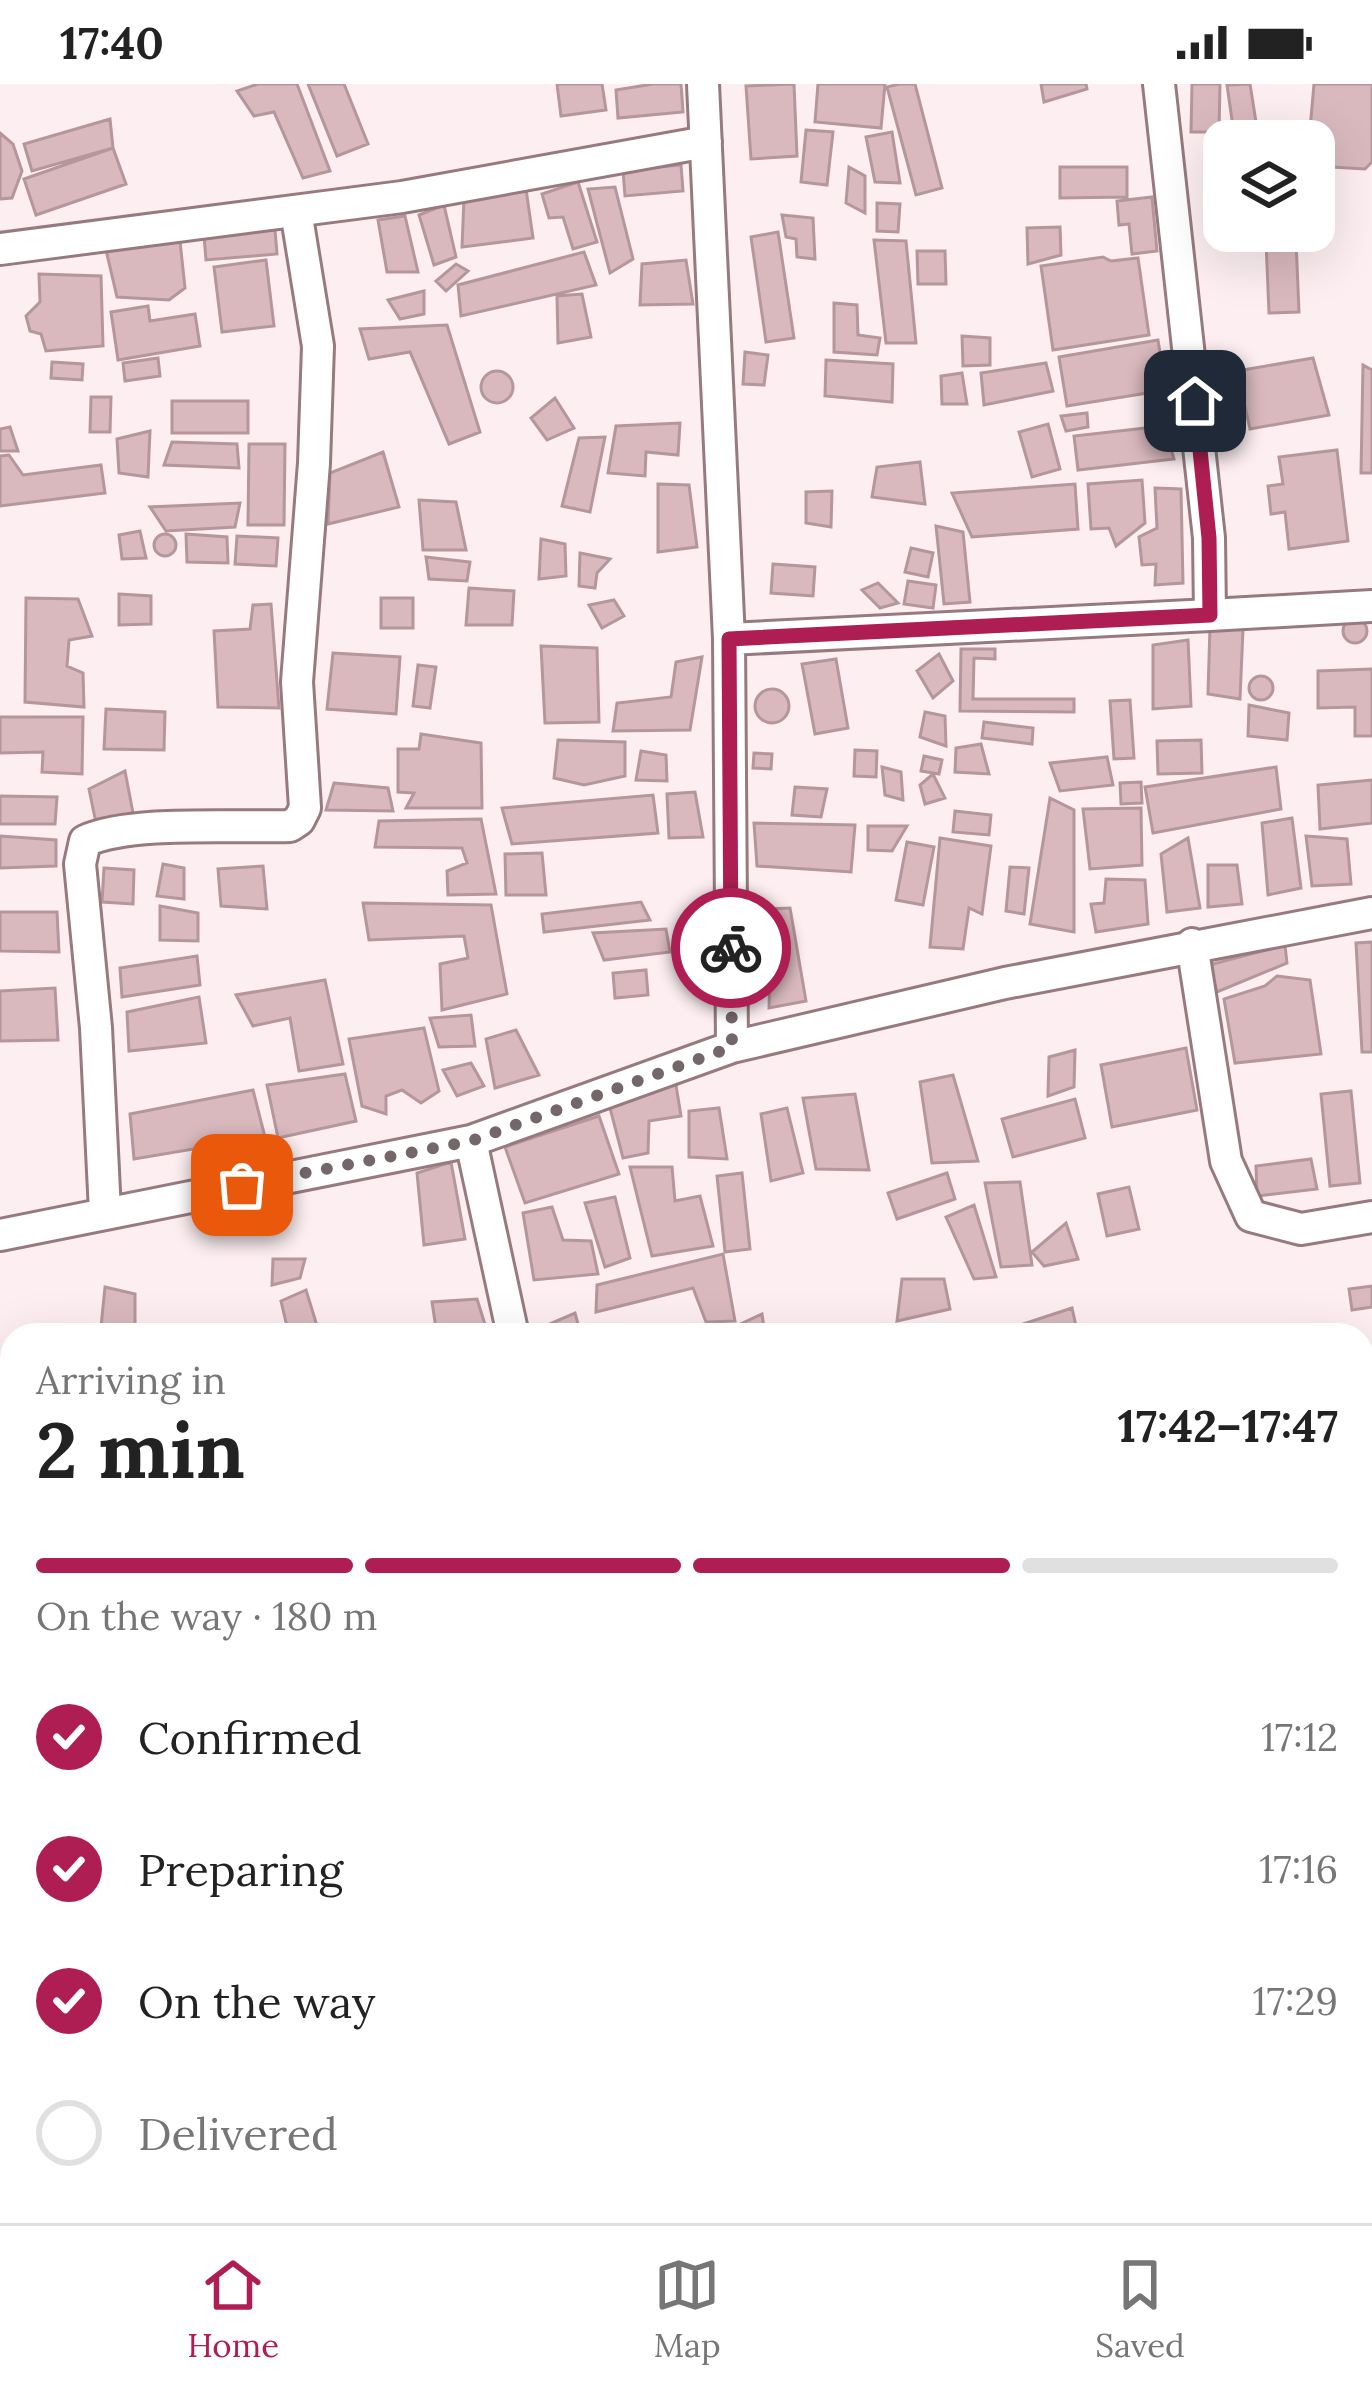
<!DOCTYPE html>
<meta charset="utf-8">
<style>
:root{--surface:#fff;--page:#f6f6f6;--text:#222;--muted:#767676;--line:#e0e0e0;--accent:#af1e52}
body{margin:0;font-family:Lora,serif;background:var(--page);color:var(--text);height:100vh;display:flex;flex-direction:column;font-size:45px;white-space:nowrap}
*{box-sizing:border-box;margin:0}
p{font-size:39px;color:var(--muted)}
.icon{flex:none;width:66px;height:66px;fill:none;stroke:currentColor;stroke-width:2;stroke-linecap:round;stroke-linejoin:round}
.map{position:relative;flex:1;overflow:hidden}
.panel{position:absolute;left:0px;top:1239px;width:1374px;height:900px;display:flex;flex-direction:column;background:var(--surface);border-radius:36px 36px 0 0;box-shadow:0 12px 48px #0002}
.panel>*{flex:none}
.fabs{position:absolute;left:1203px;top:36px;display:grid;gap:24px}
.fabs a{display:grid;place-items:center;width:132px;height:132px;border-radius:24px;background:var(--surface);box-shadow:0 12px 48px #0002;font-size:60px}
.pin{position:absolute;display:grid;place-items:center;width:102px;height:102px;color:#fff;margin:-51px;border-radius:24px;box-shadow:0 6px 18px #0006}
.courier{position:absolute;display:grid;place-items:center;width:120px;height:120px;margin:-60px;border:9px solid #af1e52;border-radius:50%;background:#fff;color:#222;box-shadow:0 3px 15px #0007}
.headline em{font-style:normal;font-weight:800}
.headline div{display:flex;flex-direction:column-reverse}
.headline{display:flex;align-items:center;justify-content:space-between;height:204px;padding:0 36px}
h1{font-size:78px;font-weight:800;line-height:90px}
.bar{display:grid;grid-template-columns:repeat(4,1fr);gap:18px 12px;align-content:center;height:144px;padding:0 36px}
.bar i{height:15px;border-radius:9px;background:var(--line)}
.bar .current{background:var(--accent)}
.bar p{grid-column:span 4}
ol{padding:0 36px;list-style:none}
li{display:flex;align-items:center;gap:36px;height:132px}
li p{margin-inline-start:auto}
li .icon{padding:12px;border-radius:50%;background:var(--accent);color:#fff;stroke-width:4}
li:last-child{color:var(--muted)}
li i{width:66px;height:66px;border:6px solid var(--line);border-radius:50%}
.status{display:flex;justify-content:space-between;align-items:center;height:84px;padding:0 60px;background:var(--surface);direction:ltr}
.status svg{height:33px;fill:currentColor}
.tab-bar{display:flex;justify-content:space-around;align-items:center;height:168px;border-top:3px solid var(--line);background:var(--surface);font-size:33px;color:var(--muted)}
.tab-bar a{display:grid;justify-items:center;gap:6px}
.tab-bar .current{color:var(--accent)}
.map>svg:first-child{display:block}
.building{fill:#d9b9be;stroke:#b4969b;stroke-width:3}
.lines{fill:none;stroke-linecap:round;stroke-linejoin:round}
.street-casing{stroke:#977a7f;stroke-width:36}
.street{stroke:#fff;stroke-width:30}
.done{stroke:#746769;stroke-width:12;stroke-dasharray:0 21.6}
.route{stroke:#af1e52;stroke-width:15}
</style>
<div class="status"><b>17:40</b><svg viewBox="0 0 49 12"><path d="M0 12V9h3v3zM5 12V6h3v6zM10 12V3h3v9zM15 12V0h3v12zM26 1h20v11H26zM47 4h2v5h-2z"/></svg></div>
<div class="map">
<svg width="1372" height="2139" viewBox="0 0 1372 2139">
<rect width="100%" height="100%" fill="#fdeff1"/>
<path class="building" d="M258,0H297L330,87L303,94L274,28L254,32L237,7Z
M308,0H344L368,60L337,72Z
M557,0H602L606,26L561,32Z
M653,0H681L683,28L618,34L616,6Z
M794,0L797,72L751,75L746,2Z
M818,0H885L881,44L815,38Z
M899,0H915L942,104L916,111L887,3Z
M1041,0H1086L1087,5L1044,18Z
M1192,0H1220L1219,48H1191Z
M1250,0L1259,57H1235L1227,1Z
M1314,0H1372V78L1365,85L1314,82V57H1309Z
M110,35L113,64L32,87L24,60Z
M806,46L833,48L827,101L801,98Z
M892,48L900,99L875,98L866,53Z
M0,49L13,60L22,87L12,114L0,115Z
M113,64L126,100L36,131L24,95Z
M681,81L683,107L625,112L623,86Z
M849,83L865,92V129L846,119Z
M1060,83H1127V113L1060,114Z
M578,98L597,158L573,165L563,133L549,134L542,110Z
M615,103L633,175L610,189L588,105Z
M526,105L533,154L462,163L464,114Z
M1152,113L1157,167L1132,170L1129,140L1119,141L1117,117Z
M877,119L900,120L898,148L877,147Z
M444,121L456,173L434,181L419,131Z
M782,131L813,134L815,175L797,173L796,155L786,153Z
M405,132L418,188H387L378,136Z
M1060,143L1061,171L1028,180L1027,144Z
M275,146L277,170L206,176L204,152Z
M778,148L794,254L766,258L751,153Z
M874,156L906,157L916,259H886Z
M1296,156L1299,228L1269,229L1266,157Z
M180,157L185,204L169,216L117,213L106,166Z
M917,167H945L946,200H918Z
M584,168L596,201L461,232L458,201Z
M1103,173L1111,177L1138,174L1149,251L1053,266L1041,182Z
M266,176L274,242L222,248L214,183Z
M686,176L693,220L640,221L642,180Z
M456,180L468,187L446,207L436,197Z
M39,190L101,192L103,262L46,267L41,250L30,247L26,232L40,218Z
M424,207V230L400,235L388,216Z
M582,210L591,253L558,259L557,212Z
M834,219L857,221L858,251L880,254L877,271L834,268Z
M148,222L150,237L195,230L200,262L118,276L111,228Z
M447,241L480,348L449,360L410,268L369,275L360,245Z
M962,252L990,254V281L963,282Z
M1158,256L1166,306L1067,322L1059,273Z
M745,268L768,271L764,301L743,300Z
M158,274L160,292L125,297L123,279Z
M1313,274L1329,331L1250,345L1237,287Z
M826,276L893,280L892,318L825,312Z
M52,278L83,280L82,296L51,294Z
M1046,279L1053,307L984,321L981,289Z
M1363,281L1372,286V389H1361Z
M481 303a16 16 0 1 1 32 0a16 16 0 1 1-32 0Z
M962,289L967,320H942L941,292Z
M91,313H111L110,348H90Z
M555,314L574,344L547,356L531,334Z
M172,317H248V349H172Z
M1087,329L1088,343L1066,347L1061,332Z
M680,339L678,371L646,368L645,392L608,389L616,342Z
M1048,340L1060,385L1032,393L1019,348Z
M1164,342L1174,375L1078,386L1074,352Z
M10,343L18,367H0V345Z
M150,347L148,393L119,389L117,355Z
M605,353L590,428L562,422L579,354Z
M172,358L237,360L239,384L164,381Z
M249,360H285L284,441H248Z
M1337,366L1348,457L1289,465L1285,428L1271,430L1268,402L1283,400L1279,373Z
M383,368L399,423L328,440L330,389Z
M9,371L23,391L101,381L105,409L0,422V372Z
M920,378L925,420L872,413L877,383Z
M1142,396L1145,439L1116,462L1109,444L1091,445L1088,400Z
M658,400L689,401L697,463L658,468Z
M1075,400L1078,445L972,453L952,409Z
M1155,404L1181,405L1183,499L1155,501L1156,480L1142,481L1139,453L1157,444Z
M832,407L831,443L806,439V408Z
M419,416L456,418L466,466H423Z
M240,419L235,443L166,447L150,423Z
M936,442L963,448L970,518L944,520Z
M140,447L146,474L122,475L119,451Z
M154 461a11 11 0 1 1 22 0a11 11 0 1 1-22 0Z
M186,450L227,453L228,479L187,478Z
M237,452L278,454L276,482L235,480Z
M541,455L565,460L566,492L539,495Z
M911,464L933,469L928,493L905,488Z
M580,469L610,475L597,489L595,504L579,502Z
M426,473L470,478L467,497L429,495Z
M773,480L815,483L813,512L771,509Z
M908,497L936,501L933,524L904,520Z
M878,499L898,519L880,524L862,506Z
M469,504L514,507L512,541H466Z
M119,510L151,512V540L119,541Z
M26,514L78,515L92,552L69,556L67,582L83,589L84,623L25,618Z
M381,514H413V544H381Z
M614,516L624,532L602,544L589,521Z
M271,520L279,624L218,623L214,547L250,545L253,521Z
M1343 547a12 12 0 1 1 24 0a12 12 0 1 1-24 0Z
M1210,541L1243,545L1240,615L1208,610Z
M1188,556L1191,622L1153,625V561Z
M541,562L597,564L599,638L545,639Z
M961,565H995V575L974,574L973,615H1074V628L960,627Z
M333,569L400,573L396,630L327,625Z
M939,570L953,597L933,614L917,587Z
M702,573L690,646L613,647L617,619L671,613L676,578Z
M836,575L848,644L815,650L802,580Z
M418,581L436,583L430,624L413,622Z
M1372,585V652H1355V623L1318,624V587Z
M1249 604a12 12 0 1 1 24 0a12 12 0 1 1-24 0Z
M755 622a17 17 0 1 1 34 0a17 17 0 1 1-34 0Z
M1130,616L1134,674L1114,675L1110,617Z
M1249,621L1289,629L1287,656L1248,652Z
M106,625L165,628L164,666L104,665Z
M925,628L945,632L946,662L920,653Z
M0,633H83L82,690L42,688L43,668L0,669Z
M984,638L1033,644L1032,660L982,654Z
M421,650L481,659L482,724H406L414,709L398,708V665H419Z
M558,656L625,658V692L584,701L554,694Z
M1201,656L1202,689L1158,690L1157,657Z
M981,660L989,690L955,688L956,664Z
M855,666L877,667L876,693L854,692Z
M641,667L666,671L667,697L636,696Z
M754,669L772,670L771,685L753,684Z
M924,672L942,676L939,690L921,687Z
M1107,673L1113,701L1060,707L1050,679Z
M882,683L901,688L903,716L885,711Z
M1276,683L1281,725L1153,749L1145,703Z
M125,687L133,729L96,739L89,705Z
M933,690L945,714L925,720L920,701Z
M1372,696V739L1320,745L1318,701Z
M1141,698L1142,719L1121,720L1120,699Z
M334,699L388,704L393,727L326,726Z
M795,703L827,705L821,733L792,731Z
M695,708L703,753L669,754L667,710Z
M653,711L658,749L512,760L502,724Z
M0,712L57,713L55,740H0Z
M1050,714L1074,726V848L1030,840Z
M1141,724L1142,781L1090,785L1083,725Z
M955,727L991,731L989,751L953,748Z
M1292,734L1301,804L1268,811L1262,739Z
M481,735L496,810L448,811L447,787L467,779L462,764L375,763L379,737Z
M754,739L855,741L851,788L757,782Z
M868,742H907L892,767L868,766Z
M0,752L56,756V782L0,784Z
M1306,752L1347,755L1351,800L1312,802Z
M940,754L991,762L982,830L969,824L963,865L930,863Z
M1188,754L1200,824L1167,828L1161,770Z
M907,758L934,763L923,821L896,816Z
M542,769L546,811H506L505,770Z
M163,780L184,784V815L157,812Z
M1208,781H1237L1242,820L1208,823Z
M263,782L267,825L221,822L218,785Z
M1010,783L1029,784L1024,830L1006,827Z
M104,784L134,786L133,820L102,818Z
M1106,795L1145,796L1148,840L1096,848L1091,820L1104,819Z
M641,818L650,836L544,848L542,830Z
M363,819L491,821L507,910L442,926L440,880L468,874L464,852L369,856Z
M160,822L198,829V857L160,856Z
M790,824L806,917L769,924L770,880H752L753,860L766,858V825Z
M0,828H57L59,868L0,867Z
M666,845L670,868L604,876L593,849Z
M1372,858V968H1362L1356,859Z
M1285,861L1287,879L1217,908L1209,881Z
M197,872L200,901L122,913L120,884Z
M646,886L648,911L615,914L613,889Z
M1277,892L1310,896L1321,970L1235,979L1224,915L1265,902Z
M325,896L343,980L299,987L290,934L253,942L236,911Z
M55,904L58,956L0,957V907Z
M199,913L206,959L129,967L127,928Z
M471,931L475,962L439,963L430,934Z
M424,944L439,1007L421,1019L402,1006L386,1012V1030L362,1022L349,955Z
M516,946L539,991L495,1004L486,955Z
M1186,964L1197,1026L1112,1043L1101,981Z
M1075,966L1074,1003L1048,1012L1049,973Z
M471,979L484,1002L457,1012L443,986Z
M345,990L356,1037L278,1054L267,1001Z
M953,991L978,1077L932,1079L920,998Z
M675,995L681,1032L649,1037L648,1069L623,1074L610,1024Z
M253,1006L265,1053L134,1075L130,1030Z
M1351,1007L1360,1099L1330,1102L1321,1010Z
M855,1010L869,1086L816,1085L803,1014Z
M1075,1015L1085,1054L1013,1073L1002,1035Z
M719,1024L727,1075L689,1073V1027Z
M787,1024L803,1089L771,1097L761,1030Z
M599,1032L619,1090L525,1119L505,1063Z
M1311,1075L1317,1105L1257,1112L1256,1082Z
M451,1078L465,1155L424,1161L417,1089Z
M630,1083H672L675,1117L700,1112L713,1162L652,1172Z
M742,1089L750,1165L725,1168L717,1092Z
M947,1089L955,1115L897,1135L888,1109Z
M1020,1098L1032,1181L1001,1183L985,1099Z
M1129,1103L1139,1145L1107,1152L1098,1110Z
M615,1113L630,1174L605,1183L585,1119Z
M974,1121L996,1193L974,1195L946,1133Z
M552,1123L563,1156L591,1157L598,1190L534,1196L523,1129Z
M1066,1139L1078,1175L1044,1182L1032,1168Z
M723,1170L735,1237L706,1238L693,1204L596,1228L597,1201Z
M273,1175H305L300,1194L272,1201Z
M902,1195H944L950,1225L897,1237Z
M1372,1202V1223L1352,1226L1349,1205Z
M105,1203L135,1210V1251L101,1243Z
M306,1206L318,1245L305,1251H289L281,1217Z
M477,1215L488,1250L437,1251L432,1218Z
M1072,1224L1078,1251H990Z
M575,1229L581,1251H542L540,1244Z
M762,1230L765,1251H735L732,1244Z
M12,1378V1431L0,1434V1381Z
M1372,1456V1504L1362,1505V1458Z
M1372,1744V1816L1362,1820V1747Z
M50,2127H99L100,2139H50Z
M404,2127H443L444,2139H405Z
M857,2127H920L866,2139Z
M942,2127H952L963,2135L981,2127H1074L1082,2139H921Z
M1197,2127H1224L1209,2139H1202Z"/>
<g class="lines">
<defs>
<path id="street" d="M703,0L729,555L732,963
M0,165L402,113L706,58
M1210,531L1372,522
M729,555L1210,531L1209,454L1159,0
M1192,860L1226,1077L1251,1132L1301,1145L1372,1133
M471,1057L513,1251
M105,1128L96,944L80,780L85,757C131,736 236,744 290,742L299,736L305,724L297,598L314,379L318,262L296,127
M0,1151L471,1057L732,963L1005,899L1372,829
M1362,1434L1372,1432
M679,2127V2139"/>
</defs>
<use href="#street" class="street-casing"/>
<use href="#street" class="street"/>
</g>
<g class="lines">
<path class="done" d="M242,1101L471,1057L732,963L731,864"/>
<path class="route" d="M731,864L729,555L1210,531L1209,454L1195,317"/>
</g>
</svg>
<div class="fabs">
<a><svg class="icon" aria-label="layers" viewBox="0 0 24 24"><path d="M12 4l9 5-9 5-9-5zM3 14l9 5 9-5"/></svg></a>
</div>
<div class="pin" style="left:242px;top:1101px;background:#ea580c"><svg class="icon" aria-label="bag" viewBox="0 0 24 24"><path d="M5 8h14l-1 12H6zM9 8a3 3 0 0 1 6 0"/></svg></div>
<div class="pin" style="left:1195px;top:317px;background:#1f2937"><svg class="icon" aria-label="home" viewBox="0 0 24 24"><path d="M3 11l9-7 9 7M6 9v11h12V9"/></svg></div>
<div class="courier" style="left:731px;top:864px"><svg class="icon" aria-label="bike" viewBox="0 0 24 24"><circle cx="6" cy="16" r="4"/><circle cx="18" cy="16" r="4"/><path d="M6 16l4-8h5l3 8M10 8l3 8H6M13 5h3"/></svg></div>
<section class="panel">
<div class="headline"><div><h1>2 min</h1><p>Arriving in</p></div><em>17:42–17:47</em></div>
<div class="bar"><i class="current"></i><i class="current"></i><i class="current"></i><i></i><p>On the way · 180 m</p></div>
<ol>
<li><svg class="icon" aria-label="check" viewBox="0 0 24 24"><path d="M5 12l5 5 9-10"/></svg>Confirmed<p>17:12</p></li>
<li><svg class="icon" aria-label="check" viewBox="0 0 24 24"><path d="M5 12l5 5 9-10"/></svg>Preparing<p>17:16</p></li>
<li><svg class="icon" aria-label="check" viewBox="0 0 24 24"><path d="M5 12l5 5 9-10"/></svg>On the way<p>17:29</p></li>
<li><i></i>Delivered</li>
</ol>
</section>
</div>
<nav class="tab-bar">
<a class="current"><svg class="icon" aria-label="home" viewBox="0 0 24 24"><path d="M3 11l9-7 9 7M6 9v11h12V9"/></svg>Home</a>
<a><svg class="icon" aria-label="map" viewBox="0 0 24 24"><path d="M3 6l6-2 6 2 6-2v14l-6 2-6-2-6 2zM9 4v14M15 6v14"/></svg>Map</a>
<a><svg class="icon" aria-label="saved" viewBox="0 0 24 24"><path d="M7 4h10v16l-5-4-5 4z"/></svg>Saved</a>
</nav>
